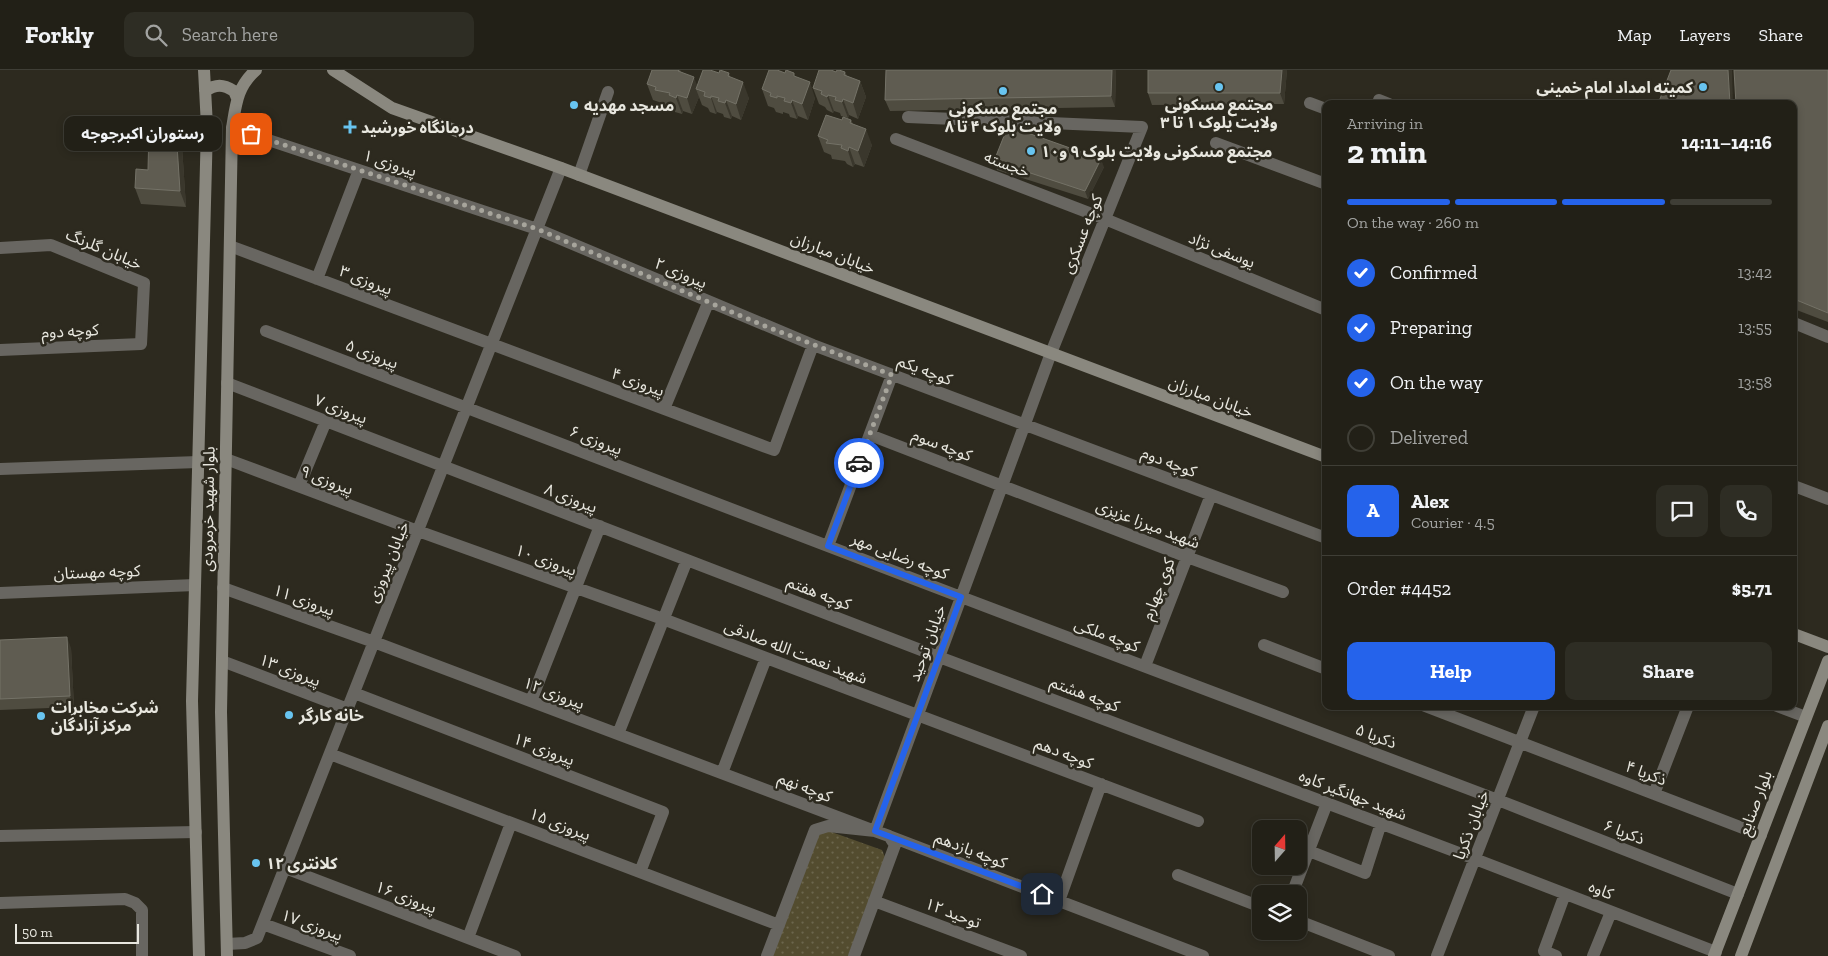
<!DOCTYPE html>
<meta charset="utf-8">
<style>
:root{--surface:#222017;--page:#2e2d24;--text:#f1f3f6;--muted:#a2a3a1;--line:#3f3e36;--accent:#2563eb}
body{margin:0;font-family:"Zilla Slab","Noto Sans Arabic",serif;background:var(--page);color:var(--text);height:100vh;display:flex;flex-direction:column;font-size:19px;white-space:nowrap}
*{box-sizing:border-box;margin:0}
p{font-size:16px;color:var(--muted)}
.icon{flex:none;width:28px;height:28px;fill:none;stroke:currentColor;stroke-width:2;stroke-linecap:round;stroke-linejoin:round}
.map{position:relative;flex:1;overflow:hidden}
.side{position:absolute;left:1322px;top:30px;width:475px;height:610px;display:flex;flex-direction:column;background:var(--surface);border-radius:10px;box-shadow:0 2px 8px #0003,0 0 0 1px var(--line)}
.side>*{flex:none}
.needle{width:32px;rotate:20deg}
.buttons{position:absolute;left:1252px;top:750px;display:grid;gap:10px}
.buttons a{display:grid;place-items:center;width:55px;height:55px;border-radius:10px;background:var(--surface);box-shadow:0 2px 8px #0003,0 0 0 1px var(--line);font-size:25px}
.scale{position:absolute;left:15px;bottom:12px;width:124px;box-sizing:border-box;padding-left:5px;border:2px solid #e8e7df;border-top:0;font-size:14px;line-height:18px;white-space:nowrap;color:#e8e7df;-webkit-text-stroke:4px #2d2a1f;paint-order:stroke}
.pin{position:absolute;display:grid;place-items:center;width:42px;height:42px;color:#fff;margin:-21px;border-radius:10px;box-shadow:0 2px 8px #0006}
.courier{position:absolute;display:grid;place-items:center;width:50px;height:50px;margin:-25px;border:4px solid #2563eb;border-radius:50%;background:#fff;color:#222;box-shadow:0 1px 6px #0007}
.bubble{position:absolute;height:35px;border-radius:10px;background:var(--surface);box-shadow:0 2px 8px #0003,0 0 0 1px var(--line);font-size:16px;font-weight:700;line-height:35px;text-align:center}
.overview em{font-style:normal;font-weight:700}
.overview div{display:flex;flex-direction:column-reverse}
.overview{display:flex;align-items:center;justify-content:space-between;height:85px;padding:0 25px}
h1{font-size:32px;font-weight:700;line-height:38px}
.bar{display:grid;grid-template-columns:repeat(4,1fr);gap:8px 5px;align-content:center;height:60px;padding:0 25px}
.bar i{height:6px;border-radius:4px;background:var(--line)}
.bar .selected{background:var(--accent)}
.bar p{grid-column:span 4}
.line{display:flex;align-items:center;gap:12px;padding:0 25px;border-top:1px solid var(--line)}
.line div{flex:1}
.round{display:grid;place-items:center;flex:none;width:52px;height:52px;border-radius:10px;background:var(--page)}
ol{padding:0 25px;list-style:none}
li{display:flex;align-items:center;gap:15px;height:55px}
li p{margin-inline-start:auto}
li .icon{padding:5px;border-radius:50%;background:var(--accent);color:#fff;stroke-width:4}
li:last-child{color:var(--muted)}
li i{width:28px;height:28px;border:2px solid var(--line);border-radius:50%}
.button{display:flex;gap:10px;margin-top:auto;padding:10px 25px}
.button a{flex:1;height:58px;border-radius:10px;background:var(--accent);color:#fff;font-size:20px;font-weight:700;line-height:58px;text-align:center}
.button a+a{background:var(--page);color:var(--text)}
header{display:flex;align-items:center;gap:30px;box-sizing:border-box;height:70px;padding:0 25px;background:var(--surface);border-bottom:1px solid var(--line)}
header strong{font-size:24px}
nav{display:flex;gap:28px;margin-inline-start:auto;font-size:18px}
.search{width:350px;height:45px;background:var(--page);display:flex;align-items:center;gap:12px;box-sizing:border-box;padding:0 18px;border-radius:10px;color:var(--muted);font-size:19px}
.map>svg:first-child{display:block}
.park{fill:url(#park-dots)}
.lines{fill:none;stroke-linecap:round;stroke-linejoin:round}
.street{stroke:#686661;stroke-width:12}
.secondary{stroke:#8a887f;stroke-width:12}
.wall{fill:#4f4c40}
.shaded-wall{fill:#3a372c}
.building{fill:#5f5c51;stroke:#747267}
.done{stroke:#a7a59c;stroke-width:5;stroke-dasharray:0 9}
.route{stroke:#2563eb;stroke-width:6}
.poi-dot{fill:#68c4f0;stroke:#2d2a1f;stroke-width:2}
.labels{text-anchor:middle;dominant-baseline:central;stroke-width:5;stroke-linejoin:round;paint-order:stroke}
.poi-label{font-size:16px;font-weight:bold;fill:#e8e7df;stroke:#2d2a1f;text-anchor:start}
.street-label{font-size:16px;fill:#e8e7df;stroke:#2d2a1f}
</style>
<header>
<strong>Forkly</strong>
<div class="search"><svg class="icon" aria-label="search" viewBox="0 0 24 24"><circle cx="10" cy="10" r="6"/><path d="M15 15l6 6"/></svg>Search here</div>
<nav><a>Map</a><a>Layers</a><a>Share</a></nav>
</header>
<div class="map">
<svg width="1828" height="886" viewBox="0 0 1828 886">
<defs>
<pattern id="park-dots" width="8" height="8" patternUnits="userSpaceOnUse" patternTransform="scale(1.25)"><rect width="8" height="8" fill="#534c2f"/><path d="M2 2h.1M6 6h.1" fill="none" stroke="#6c664d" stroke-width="1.8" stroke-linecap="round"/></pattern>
</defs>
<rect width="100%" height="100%" fill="#2d2a1f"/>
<path class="park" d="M826,760L882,780L885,787L848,886H772L818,762Z"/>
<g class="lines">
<path class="street" d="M1310,33L1326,39
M1378,34L1379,30L1389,34
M232,58L537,159L813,275L1326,468
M896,69L1105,149L1326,240
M1216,73L1326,114
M579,105L608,22
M230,176L774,380L813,275
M0,178L51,175L144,213L141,274L0,280
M317,209L359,100
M1794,253L1828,267
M266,261L961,527L1498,730L1738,824
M227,313L939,587L1475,789L1716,882
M664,339L708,233
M870,365L1187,487L1283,522
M226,389L418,461L663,549L1198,751
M0,399L198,392
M299,416L326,351
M1794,416L1828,429
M828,476L892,305
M223,518L374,572L875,761
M0,523L195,515
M1264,575L1326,599
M222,591L348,639
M1145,596L1211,425
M354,623L663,742L640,802
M531,631L600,456
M1425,636L1761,765
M1777,636L1806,647
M618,664L687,490
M330,684L779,855
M722,703L766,588
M1654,724L1688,636
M875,761L1051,283L1142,57L908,47
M0,766L196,762
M889,766L1203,886
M1309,781L1365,803L1381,753
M285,798L515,886
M1178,805L1261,837
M1292,824L1327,733
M874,831L1021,886
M1059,831L1101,714
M0,833L125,829L135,833L142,840V886
M1299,851L1389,886
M263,854L350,886
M468,868L511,753
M227,874L245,873L257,868L561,98
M767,886L815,760L828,756L875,761L889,766L895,775L854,886
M1437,886L1534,636
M1556,886L1544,881L1565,824
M1593,886L1611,842"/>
<path class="secondary" d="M333,0L392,38L561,98L1326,387
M205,21C216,14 223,14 234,21L237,28
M1794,564L1828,577
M199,886L192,631L207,56L204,0
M227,886L221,642L232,58C236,34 237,17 256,0
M1714,886L1828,591
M1741,886L1828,656"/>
</g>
<path class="wall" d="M652,0H680L681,2L697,15L719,3H729L730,7L749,28L741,50L732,46L731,49L724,47L723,44L717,42L716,44L710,42L708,38L702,35L699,27L692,44L683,41L682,44L675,42L674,39L661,36L659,32L653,30L647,14Z
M886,0H1116L1115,37L890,41L885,30Z
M1287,0L1284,34L1152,35L1148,23Z
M1828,0V252L1794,239V34Z
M836,2H845L847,6L860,11L866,27L858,49L849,45L848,48L841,46L840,43L834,41L833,43L827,40L825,37L819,34L813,18Z
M796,7L815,28L808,50L798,46L797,49L790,47L789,44L783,42V44L776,42L774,38L768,36L762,19Z
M842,50H851L853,54L872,75L864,97L855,94L853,97L847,94L845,91L832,89L831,85L824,82L818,66Z
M182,76L186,137L141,134L135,118L148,100Z
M994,91L1104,97L1088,129L997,100Z
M0,570L71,578L74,637L0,640Z"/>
<path class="shaded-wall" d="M1112,0H1116L1115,37L1111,26Z
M1282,0H1287L1284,34L1280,23Z
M1728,0H1732L1733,34H1730Z
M694,7L699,21L696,19L699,27L692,44L687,28Z
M860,11L866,27L858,49L853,33Z
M743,12L749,28L741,50L736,34Z
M810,12L815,28L808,50L802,34Z
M677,25L683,41L682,44L676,28Z
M828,25L834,41L833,43L827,27Z
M711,26L717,42L716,44L711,28Z
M843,29L849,45L848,48L842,32Z
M726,30L732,46L731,49L725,33Z
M792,30L798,46L797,49L791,33Z
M866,59L872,75L864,97L858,81Z
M176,60L182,76L186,137L180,121Z
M849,77L855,94L853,97L848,81Z
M1101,89L1104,97L1088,129L1085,121Z
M67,567L71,578L74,637L70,626Z"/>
<path class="building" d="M652,0H679L678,1L694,7L687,28L677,25L676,28L669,25L670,23L655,20L656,17L647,14Z
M703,0H710L719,3L720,0L729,3L728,6L743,12L736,34L726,30L725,33L718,31L719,28L711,26V28L704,26L705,22L696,19Z
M769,0H777L785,3L786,0L794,3V6L810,12L802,34L792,30L791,33L784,31L785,28L777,26V28L770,26L771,23L762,19Z
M819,0H831L836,2L837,0H839L845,2L844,5L860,11L853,33L843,29L842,32L835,30L836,27L828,25L827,27L821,24L822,21L813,18Z
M886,0H1112L1111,26L885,30Z
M1148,0H1282L1280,23H1148Z
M1671,0H1728L1730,34H1658Z
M1734,0H1828V243L1794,229V34H1736Z
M826,45L842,50L843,47L851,50L850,53L866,59L858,81L849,77L848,81L841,78L842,75L826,73L828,70L818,66Z
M1008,56L1101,89L1085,121L994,91Z
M149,59L176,60L180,121L135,118L136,99L148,100Z
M67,567L70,626L0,629V570Z"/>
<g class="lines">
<path class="done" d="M251,64L537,159L760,254L892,305L859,393"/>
<path class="route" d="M859,393L828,476L961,527L875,761L1042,824"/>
</g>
<g class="poi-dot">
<circle cx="1219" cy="17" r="5"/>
<circle cx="1703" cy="17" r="5"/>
<circle cx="1003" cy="21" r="5"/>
<circle cx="574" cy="35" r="5"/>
<path d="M347.5 49.5h5v5h5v5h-5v5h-5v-5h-5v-5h5z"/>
<circle cx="1031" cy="81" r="5"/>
<circle cx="289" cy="645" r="5"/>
<circle cx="41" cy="646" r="5"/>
<circle cx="256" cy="793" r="5"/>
</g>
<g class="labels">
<g class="poi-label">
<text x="1693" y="17" text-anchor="end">کمیته امداد امام خمینی</text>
<text x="1219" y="34" text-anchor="middle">مجتمع مسکونی<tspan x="1219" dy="18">ولایت یلوک ۱ تا ۳</tspan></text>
<text x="584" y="35">مسجد مهدیه</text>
<text x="1003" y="38" text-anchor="middle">مجتمع مسکونی<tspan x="1003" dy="18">ولایت بلوک ۴ تا ۸</tspan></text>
<text x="361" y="57">درمانگاه خورشید</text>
<text x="1041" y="81">مجتمع مسکونی ولایت بلوک ۹ و۱۰</text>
<text x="51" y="637">شرکت مخابرات<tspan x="51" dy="18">مرکز آزادگان</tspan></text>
<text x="299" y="645">خانه کارگر</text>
<text x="266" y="793">کلانتری ۱۲</text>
</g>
<g class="street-label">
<text transform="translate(390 93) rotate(18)">پیروزی ۱</text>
<text transform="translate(1007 94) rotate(21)">خجسته</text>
<text transform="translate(1082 164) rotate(-68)">کوچه عسکری</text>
<text transform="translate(104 179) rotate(23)">خیابان گلرنگ</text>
<text transform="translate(1222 180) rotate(22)">یوسفی نژاد</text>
<text transform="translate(833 183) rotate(21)">خیابان مبارزان</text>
<text transform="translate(681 203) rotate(23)">پیروزی ۲</text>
<text transform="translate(366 210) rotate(21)">پیروزی ۳</text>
<text transform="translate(70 261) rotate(-3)">کوچه دوم</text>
<text transform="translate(372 284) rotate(21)">پیروزی ۵</text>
<text transform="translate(925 300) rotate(21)">کوچه یکم</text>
<text transform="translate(638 312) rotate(20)">پیروزی ۴</text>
<text transform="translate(1211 327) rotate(21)">خیابان مبارزان</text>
<text transform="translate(341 339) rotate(21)">پیروزی ۷</text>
<text transform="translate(596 370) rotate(21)">پیروزی ۶</text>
<text transform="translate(942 375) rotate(21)">کوچه سوم</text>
<text transform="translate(1169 392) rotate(21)">کوچه دوم</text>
<text transform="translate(327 410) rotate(21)">پیروزی ۹</text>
<text transform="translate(571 428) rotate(21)">پیروزی ۸</text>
<text transform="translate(208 439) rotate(-89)">بلوار شهید خرمرودی</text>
<text transform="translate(1148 454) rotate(21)">شهید میرزا عزیزی</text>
<text transform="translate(900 486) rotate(21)">کوچه رضایی مهر</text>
<text transform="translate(546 490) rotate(20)">پیروزی ۱۰</text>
<text transform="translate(388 492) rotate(-68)">خیابان پیروزی</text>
<text transform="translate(97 502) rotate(-2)">کوچه مهستان</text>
<text transform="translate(1158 519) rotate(-69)">کوی چهارم</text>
<text transform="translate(819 523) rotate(21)">کوچه هفتم</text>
<text transform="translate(304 530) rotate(20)">پیروزی ۱۱</text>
<text transform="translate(1107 565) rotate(21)">کوچه ملکی</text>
<text transform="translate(927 573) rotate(-70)">خیابان توحید</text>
<text transform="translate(796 582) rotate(21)">شهید نعمت الله صادقی</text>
<text transform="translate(290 600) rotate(21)">پیروزی ۱۳</text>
<text transform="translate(554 623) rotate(21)">پیروزی ۱۲</text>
<text transform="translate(1085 624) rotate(21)">کوچه هشتم</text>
<text transform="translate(1376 666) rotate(21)">ذکریا ۵</text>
<text transform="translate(544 679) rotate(21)">پیروزی ۱۴</text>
<text transform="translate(1064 683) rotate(21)">کوچه دهم</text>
<text transform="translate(1646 703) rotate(21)">ذکریا ۴</text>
<text transform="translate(805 717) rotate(21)">کوچه نهم</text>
<text transform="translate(1353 725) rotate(21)">شهید جهانگیر کاوه</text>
<text transform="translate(1755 733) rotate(-69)">بلوار صنایع</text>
<text transform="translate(560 754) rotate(21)">پیروزی ۱۵</text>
<text transform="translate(1471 755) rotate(-69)">خیابان ذکریا</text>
<text transform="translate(1624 762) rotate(21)">ذکریا ۶</text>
<text transform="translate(971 780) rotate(21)">کوچه یازدهم</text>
<text transform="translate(1601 820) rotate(22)">کاوه</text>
<text transform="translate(406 827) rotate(21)">پیروزی ۱۶</text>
<text transform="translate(953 843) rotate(21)">توحید ۱۲</text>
<text transform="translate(312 855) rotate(20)">پیروزی ۱۷</text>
</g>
</g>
</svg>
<div class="buttons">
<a><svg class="needle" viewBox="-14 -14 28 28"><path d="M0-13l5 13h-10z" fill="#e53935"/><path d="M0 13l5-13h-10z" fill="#a2a3a1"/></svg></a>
<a><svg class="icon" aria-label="layers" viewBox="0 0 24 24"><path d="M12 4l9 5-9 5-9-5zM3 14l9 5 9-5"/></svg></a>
</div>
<div class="scale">50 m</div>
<div class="pin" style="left:251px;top:64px;background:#ea580c"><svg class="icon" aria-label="bag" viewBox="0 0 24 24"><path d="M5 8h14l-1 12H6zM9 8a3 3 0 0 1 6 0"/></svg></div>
<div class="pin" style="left:1042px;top:824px;background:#1f2937"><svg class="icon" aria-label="home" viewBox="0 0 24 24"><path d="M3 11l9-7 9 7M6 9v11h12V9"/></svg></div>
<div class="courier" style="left:859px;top:393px"><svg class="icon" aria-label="car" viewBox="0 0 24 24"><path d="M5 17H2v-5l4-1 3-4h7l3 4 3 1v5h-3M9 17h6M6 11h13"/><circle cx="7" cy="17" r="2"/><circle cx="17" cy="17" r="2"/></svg></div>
<div class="bubble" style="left:64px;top:46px;width:158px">رستوران اکبرجوجه</div>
<section class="side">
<div class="overview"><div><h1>2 min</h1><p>Arriving in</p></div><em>14:11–14:16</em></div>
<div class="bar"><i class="selected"></i><i class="selected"></i><i class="selected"></i><i></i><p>On the way · 260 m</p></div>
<ol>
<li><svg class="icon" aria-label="check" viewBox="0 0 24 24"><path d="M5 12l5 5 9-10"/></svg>Confirmed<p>13:42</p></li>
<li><svg class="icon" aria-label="check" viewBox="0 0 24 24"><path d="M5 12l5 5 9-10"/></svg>Preparing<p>13:55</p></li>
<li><svg class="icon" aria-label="check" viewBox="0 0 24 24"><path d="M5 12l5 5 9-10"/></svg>On the way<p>13:58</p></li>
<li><i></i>Delivered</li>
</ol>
<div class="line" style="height:90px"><b class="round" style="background:var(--accent);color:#fff">A</b><div><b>Alex</b><p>Courier · 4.5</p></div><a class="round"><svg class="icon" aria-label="chat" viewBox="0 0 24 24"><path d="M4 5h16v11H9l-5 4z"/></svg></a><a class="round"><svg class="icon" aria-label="phone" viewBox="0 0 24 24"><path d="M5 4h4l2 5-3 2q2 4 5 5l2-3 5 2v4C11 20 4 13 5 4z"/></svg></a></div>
<div class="line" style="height:65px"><div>Order #4452</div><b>$5.71</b></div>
<div class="button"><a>Help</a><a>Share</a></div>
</section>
</div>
